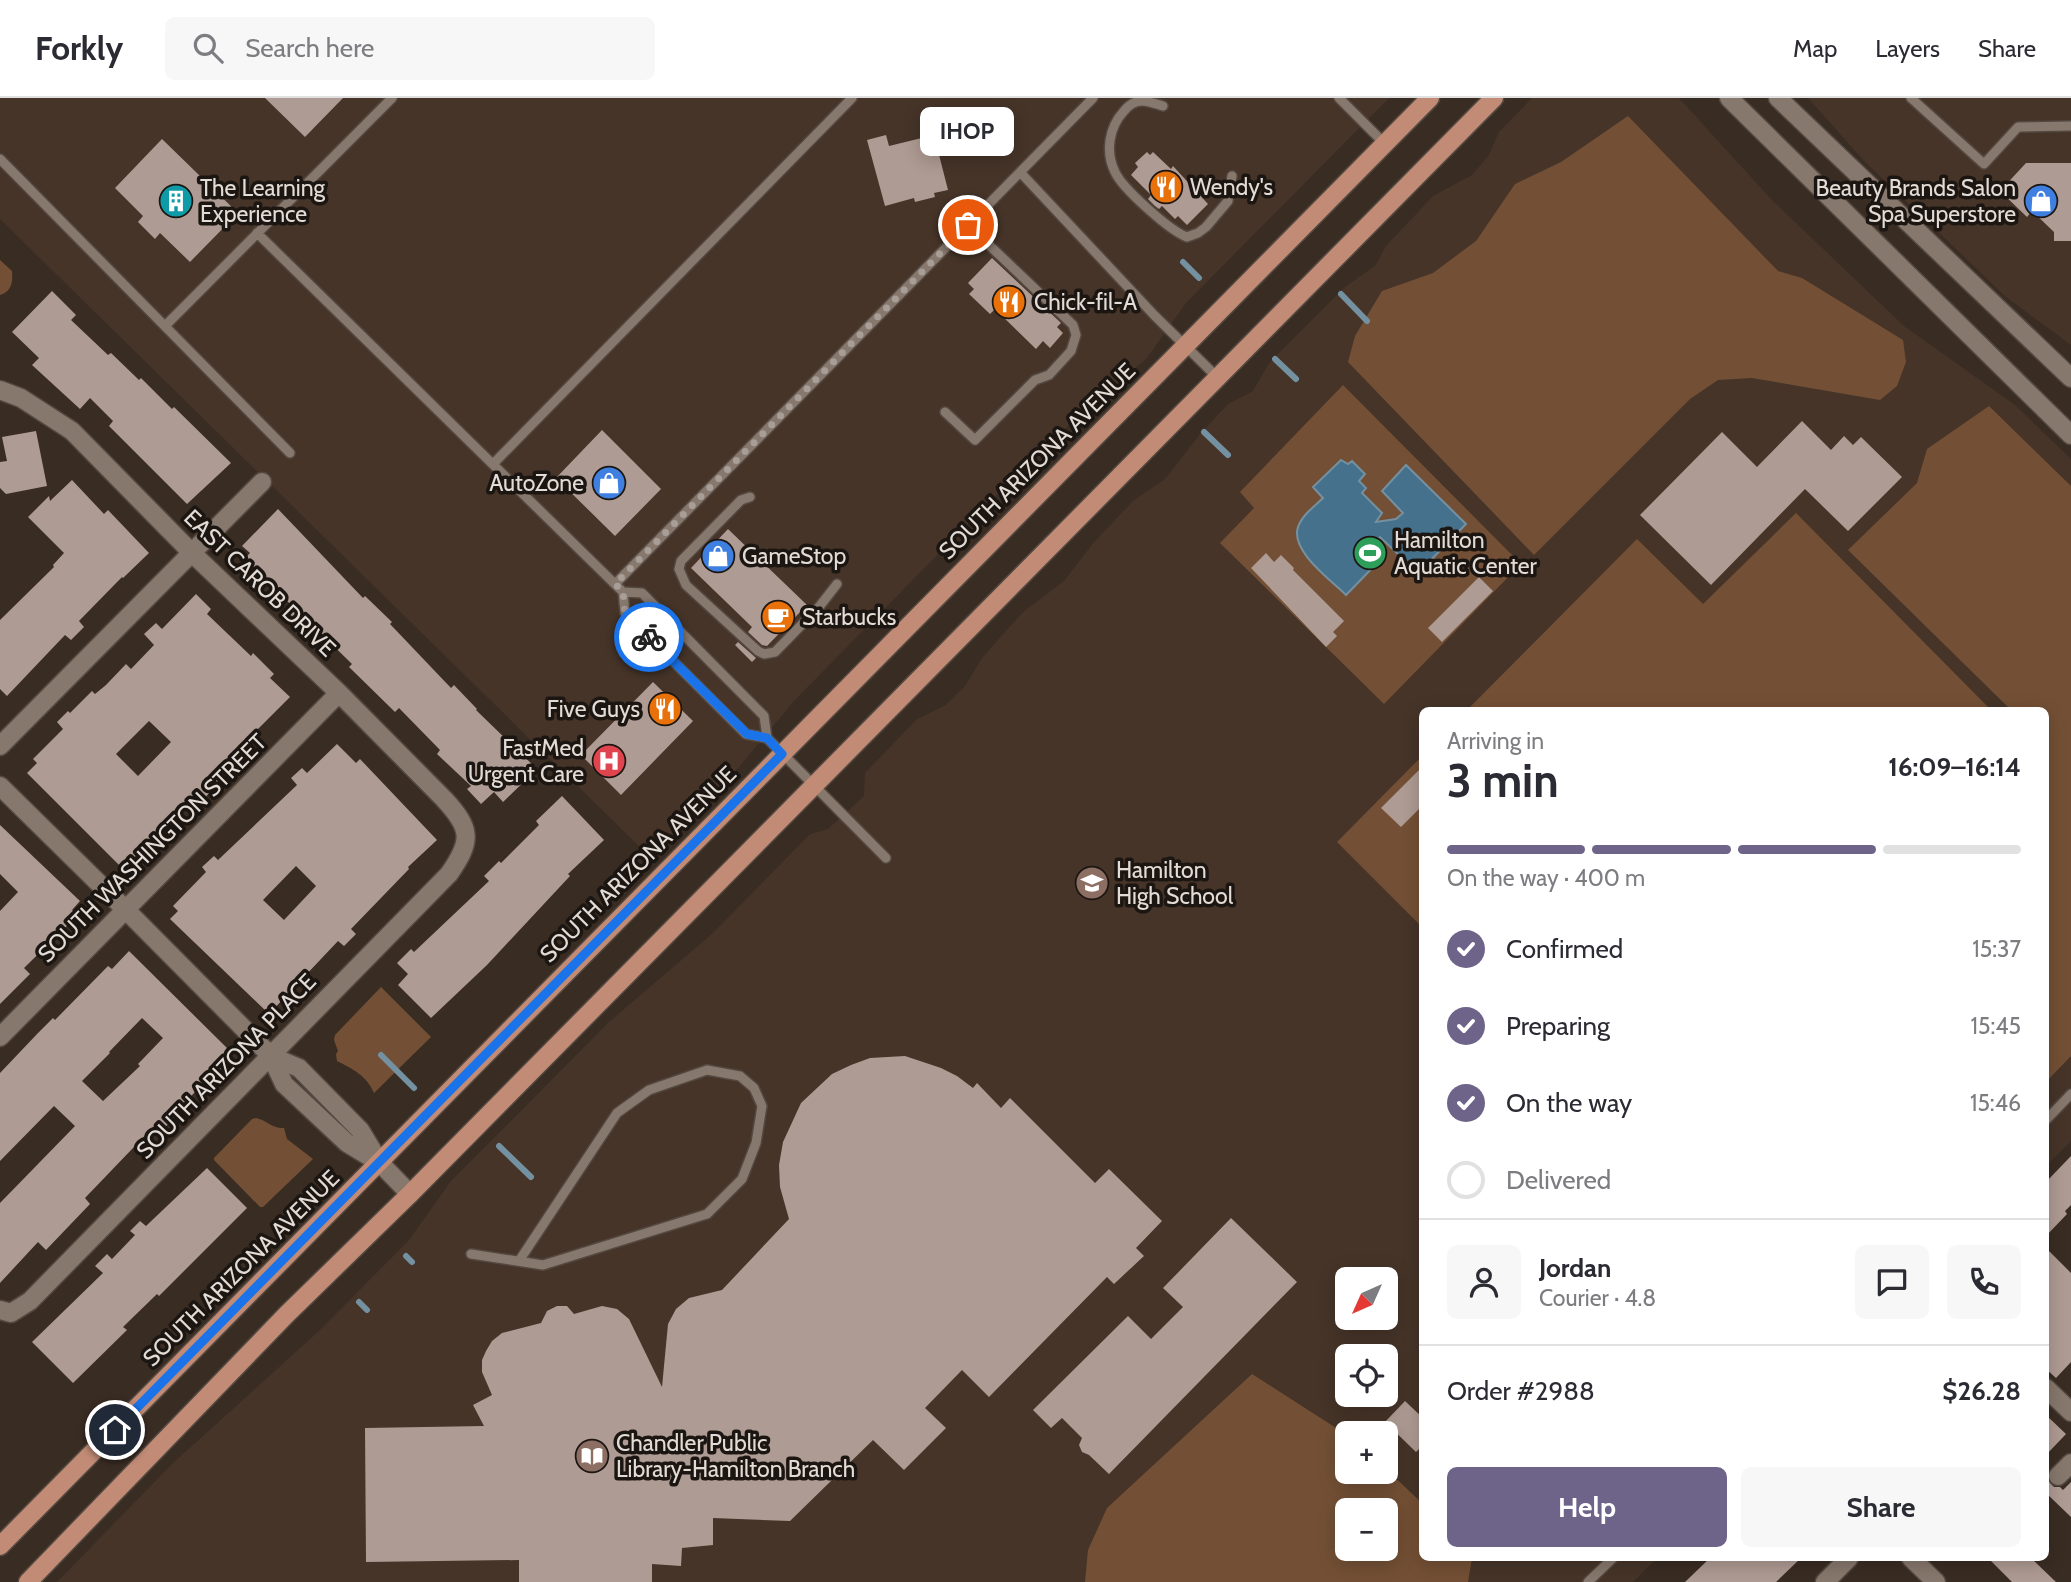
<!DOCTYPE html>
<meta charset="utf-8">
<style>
:root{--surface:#fff;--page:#f7f7f7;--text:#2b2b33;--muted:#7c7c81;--line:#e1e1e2;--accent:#6e6389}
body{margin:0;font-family:Cabin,sans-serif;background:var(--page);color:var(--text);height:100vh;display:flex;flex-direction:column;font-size:26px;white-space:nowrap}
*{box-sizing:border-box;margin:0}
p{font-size:23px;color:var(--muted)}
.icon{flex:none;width:38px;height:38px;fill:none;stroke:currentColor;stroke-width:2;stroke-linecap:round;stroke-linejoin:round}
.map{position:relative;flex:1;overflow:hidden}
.panel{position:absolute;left:1419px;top:609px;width:630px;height:854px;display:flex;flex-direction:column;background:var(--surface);border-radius:10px;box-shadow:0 4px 18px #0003}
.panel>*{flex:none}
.needle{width:46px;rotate:225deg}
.tools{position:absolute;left:1335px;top:1169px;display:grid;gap:14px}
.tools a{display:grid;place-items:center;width:63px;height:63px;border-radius:10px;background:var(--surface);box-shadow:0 4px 18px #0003;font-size:35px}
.pin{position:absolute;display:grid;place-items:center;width:60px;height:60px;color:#fff;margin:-30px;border:4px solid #fff;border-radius:50%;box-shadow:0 2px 7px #0007}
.courier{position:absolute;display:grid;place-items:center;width:70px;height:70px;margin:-35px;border:5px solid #1a73e8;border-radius:50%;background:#fff;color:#222;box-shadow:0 2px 9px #0007}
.bubble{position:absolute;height:49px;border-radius:10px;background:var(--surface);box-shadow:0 4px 18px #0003;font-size:23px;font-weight:700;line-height:49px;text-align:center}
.overview em{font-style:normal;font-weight:700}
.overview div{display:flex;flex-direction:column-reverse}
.overview{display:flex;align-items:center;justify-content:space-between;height:119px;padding:0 28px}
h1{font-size:46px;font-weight:700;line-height:52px}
.bar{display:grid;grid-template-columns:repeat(4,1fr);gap:10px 7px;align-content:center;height:84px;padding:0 28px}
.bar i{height:9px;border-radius:5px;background:var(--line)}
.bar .active{background:var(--accent)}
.bar p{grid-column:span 4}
.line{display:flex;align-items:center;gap:18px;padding:0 28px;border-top:2px solid var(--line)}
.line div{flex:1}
.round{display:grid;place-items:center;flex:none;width:74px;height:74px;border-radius:10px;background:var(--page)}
ol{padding:0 28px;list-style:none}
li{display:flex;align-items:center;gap:21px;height:77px}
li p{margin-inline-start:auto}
li .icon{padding:7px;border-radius:50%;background:var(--accent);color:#fff;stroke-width:4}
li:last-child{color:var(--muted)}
li i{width:38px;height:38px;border:4px solid var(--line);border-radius:50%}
.button{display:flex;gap:14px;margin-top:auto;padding:14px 28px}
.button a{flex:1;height:80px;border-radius:10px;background:var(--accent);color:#fff;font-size:28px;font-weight:700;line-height:80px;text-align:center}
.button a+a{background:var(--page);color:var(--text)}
header{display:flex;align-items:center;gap:42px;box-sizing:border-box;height:98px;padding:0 35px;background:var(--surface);border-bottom:2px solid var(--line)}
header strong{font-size:33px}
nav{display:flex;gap:38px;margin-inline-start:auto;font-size:24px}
.search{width:490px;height:63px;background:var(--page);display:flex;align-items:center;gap:18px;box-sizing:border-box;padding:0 24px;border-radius:10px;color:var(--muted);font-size:26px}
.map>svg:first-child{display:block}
.built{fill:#463428;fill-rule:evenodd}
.green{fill:#735035;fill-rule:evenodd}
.water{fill:#45718c;stroke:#7491a2;stroke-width:2}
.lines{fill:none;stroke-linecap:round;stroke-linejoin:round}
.stream{stroke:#7491a2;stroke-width:6}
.building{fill:#ae9b93;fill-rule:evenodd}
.lane-casing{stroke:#534840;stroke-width:12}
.street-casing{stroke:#534840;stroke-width:21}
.secondary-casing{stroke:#534840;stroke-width:21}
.primary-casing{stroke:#534840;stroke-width:21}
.lane{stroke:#87786d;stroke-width:9}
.street{stroke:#87786d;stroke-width:18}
.secondary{stroke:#87786d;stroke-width:18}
.primary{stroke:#c18b75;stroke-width:18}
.done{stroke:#a89e97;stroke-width:7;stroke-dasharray:0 12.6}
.route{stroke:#1a73e8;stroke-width:9}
.labels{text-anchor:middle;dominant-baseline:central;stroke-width:7;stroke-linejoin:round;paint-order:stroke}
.poi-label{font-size:23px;fill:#e3dbd5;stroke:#1c1612;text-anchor:start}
.street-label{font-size:23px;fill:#e3dbd5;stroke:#1c1612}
</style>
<header>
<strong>Forkly</strong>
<div class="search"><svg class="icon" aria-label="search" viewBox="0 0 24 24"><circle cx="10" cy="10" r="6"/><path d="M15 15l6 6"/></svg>Search here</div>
<nav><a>Map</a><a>Layers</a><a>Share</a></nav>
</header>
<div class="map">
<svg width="2071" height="1484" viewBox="0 0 2071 1484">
<rect width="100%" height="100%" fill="#392c23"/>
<path class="built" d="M0,0H1389L1186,205L1147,260L1053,341L952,442L794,603L739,669L651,760L0,121Z
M1532,0H1679L1771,101L1904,228L2015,307L2071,361V1043L2046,1068V612H1423V1460H1657L1633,1484H57L172,1366L320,1232L409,1142L451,1083L609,924L713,835L810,736L828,731L864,698L865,675L917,621L946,607L965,588L982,560L1023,514L1064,483L1094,444L1133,403L1165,381L1200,336L1228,306L1253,293L1269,265L1346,188L1375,168L1386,148L1433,98L1472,77L1489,57L1499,34ZM1348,1181H1386V1220H1348ZM1348,1258H1386V1297H1348ZM1348,1335H1386V1374H1348ZM1348,1412H1386V1451H1348Z
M1808,0H2071V247L2006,199L1865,64Z"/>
<path class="green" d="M1628,18L1778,173L1802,180L1903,242L1906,264L1897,288L1880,302L1752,280L1718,282L1690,301L1534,457L1348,264L1355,238L1382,193L1433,175L1476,143L1515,86L1561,64Z
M0,162L12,173C13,184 12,193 0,197Z
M1343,287L1521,466L1384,606L1220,445L1254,410L1240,394Z
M1989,308L2071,388V958L2046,984V612H2011L1848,452L1917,385L1927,351Z
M1796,415L1991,612H1467L1637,441L1703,506Z
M1423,657V830L1337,744Z
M381,889L431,939L374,995C367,978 353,971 337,963L336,956L338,953L334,942L335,937Z
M256,1020C266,1022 273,1031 284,1030L287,1041L313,1061L263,1109H260L214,1062V1060L252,1021Z
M1252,1276L1347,1337L1348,1374H1386V1371L1423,1406V1460H1472L1468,1484H1085L1088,1452L1107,1410ZM1348,1412H1386V1451H1348Z"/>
<path class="water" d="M1341,362L1348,366L1352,363L1365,376L1359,383L1366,390L1362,395L1382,415L1376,424L1396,421L1403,415L1382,393L1406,367L1466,426L1418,475L1380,439L1369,449L1381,461L1346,497C1331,482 1290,453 1298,429C1302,417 1315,408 1323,400L1313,389Z"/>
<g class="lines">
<path class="stream" d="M1183,164L1199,180
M1341,196L1367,223
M1275,261L1296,281
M1204,334L1228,357
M381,957L414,990
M499,1048L531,1079
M406,1158L412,1164
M359,1204L367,1212"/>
</g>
<path class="building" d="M265,0H343L305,39Z
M886,37L889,48L934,37L948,92L934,95L935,99L915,104L914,100L885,108L867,42Z
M162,41L238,115L190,164L160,135L155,141L138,124L143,118L115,90Z
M1147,54L1150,57L1153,54L1171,71L1173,68L1208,106L1187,127L1178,118L1175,121L1162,108L1159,111L1155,108L1148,101L1151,97L1131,77L1138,69L1135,65Z
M2026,65H2071V143H2054V134L2032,113L2027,119L2000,93Z
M992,160L1061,225L1057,229L1063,235L1050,250L1043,243L1036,251L995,211L990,216L969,196L974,191L968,185Z
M52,193L76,217L71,222L108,257L111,255L139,282L141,280L172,311L174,309L231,365L187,406L109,328L113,323L90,300L80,311L32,267L39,260L12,234Z
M1802,323L1831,352L1844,338L1853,347L1861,339L1902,379L1848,433L1805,391L1711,487L1640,417L1722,334L1757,369Z
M602,332L661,391L615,438L556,380Z
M36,333L47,388L6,396L0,390V364L7,363L2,339Z
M72,382L104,416L108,412L149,455L123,480L122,479L79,523L84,529L71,542L65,537L7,598L0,591V522L54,469L53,467L64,455L28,419L49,398L50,403Z
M278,411L363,500L365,498L392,524L390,526L451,590L454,587L477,611L476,612L537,671L503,704L494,694L481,706L467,691L471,688L437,656L440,652L399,610L395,614L349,569L352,566L310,525L304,531L290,516L295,511L245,460L250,455L242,448Z
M728,431L807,507L767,548L762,547L748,534L752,529L691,470Z
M1266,455L1274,464L1281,457L1294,470L1293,472L1344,523L1333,534L1337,538L1326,549L1251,470Z
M1479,479L1493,493L1442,544L1428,530Z
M196,496L211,511L207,516L251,558L253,555L274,576L270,580L290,599L232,657L233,659L225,667L230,672L212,690L213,691L199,706L192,699L123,771L27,675L37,665L33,661L63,631L57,624L68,613L70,615L92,593L95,596L106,587L126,566L131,571L154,547L144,536L156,525L162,531ZM149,623L171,644L138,678L116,656Z
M738,544L756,560L752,564L735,547Z
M653,584L693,623L621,697L581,657Z
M337,646L356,665L360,661L437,742L408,769L409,771L351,831L356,836L344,848L338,843L269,916L170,821L178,813L173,808L206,774L202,769L214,758L218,762L297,687L291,680L302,670L307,675ZM296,768L316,788L284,822L263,802Z
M1423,668V707L1401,729L1381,710Z
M562,698L604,742L568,776L570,778L487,867L431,920L398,887L408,876L397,865L411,851L414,854L489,783L484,778L499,763L501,765L539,727L536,723Z
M0,727L80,803L72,812L78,817L24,870L30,876L0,906V813L18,794L0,776Z
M129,853L229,952L225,956L231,961L219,973L217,971L173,1017L176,1019L163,1031L157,1025L85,1100L90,1106L46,1152L38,1144L0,1185V1105L75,1028L54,1008L0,1063V975L38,935L53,920L55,922L108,868L112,871ZM142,920L163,940L138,966L140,968L103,1003L82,983L110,955L109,954Z
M905,958L941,970L957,978L973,990L977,985L1001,1010L1010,1000L1095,1085L1109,1071L1162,1123L1136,1150L1144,1158L1114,1186L1107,1179L989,1299L962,1272L925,1310L946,1330L904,1372L873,1342L790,1423L713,1420V1447L682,1450L681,1468L652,1466V1484H519V1462L366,1464L365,1330L484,1328L473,1307L492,1297L482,1274V1262L486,1253L492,1243L502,1235L541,1225L547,1213L557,1208H567L574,1216L602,1208L617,1211L629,1221L662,1289L668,1226L676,1211L689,1200L722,1192L789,1121L780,1089L779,1067L783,1044L801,1005L832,976L851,967L870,960Z
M2071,1058V1107L2065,1113L2067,1116L2046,1138V1084Z
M207,1070L247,1110L159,1198L157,1196L123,1229L127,1232L73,1285L32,1244L103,1175L95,1168L107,1156L112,1161L135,1137L130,1133L140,1123L146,1128Z
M1231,1120L1297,1184L1109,1376L1089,1357L1082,1354L1079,1347L1082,1340L1062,1320L1051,1330L1033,1312L1128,1218L1151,1241L1183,1209L1163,1190Z
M2046,1150L2071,1175V1264L2056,1280L2046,1271Z
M1405,1303L1423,1320V1347L1416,1354L1385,1324Z
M2046,1317L2066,1336L2046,1357Z
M2046,1375L2050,1385L2054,1389H2060L2063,1392L2071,1384V1419L2046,1395Z
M1710,1460H1801L1776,1484H1685Z
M1988,1460H2031L2056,1484H2012Z"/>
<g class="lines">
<defs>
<path id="lane" d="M1339,0L1385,46
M1911,0L1984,66L2018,29L2071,28
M1163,8C1156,6 1148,3 1142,3C1134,3 1128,8 1124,13C1109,29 1105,54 1115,74C1122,90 1170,133 1187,139L1198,135L1206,129L1228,103L1232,78
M0,61L290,355
M1020,74L1155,218L1217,279
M257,135L623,494L625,515L746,636L767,640
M165,228L392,0
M945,314L975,342L1035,282L1049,277L1071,253L1076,237L1073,227L968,127
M493,366L852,0
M750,399L741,402L681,463L679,471L686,487L758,553L764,556L775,554L819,509L837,486
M615,486L1093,0
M623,494L642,495L764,618L767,640L886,760
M2046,1022L2071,996
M471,1156L543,1167L707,1116L742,1081L756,1045L762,1008L754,990L740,978L707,972L649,992L617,1015L519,1163
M1588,1484L1613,1460"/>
<path id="street" d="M0,292L21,300L72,333L192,455L339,595L444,701C472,731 472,743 449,776L30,1203L11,1215L0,1212
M0,648L262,384
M0,688L126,812L271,958L284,986L347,1045L380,1065
M0,939L339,595
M271,958L299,970L360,1032L380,1065L410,1096
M2046,1290L2071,1314
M2058,1378L2071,1365
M1911,1460L1936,1484
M1825,1484L1849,1460"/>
<path id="secondary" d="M1729,0L2071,337
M1778,0L2071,280"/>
<path id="primary" d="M0,1448L1430,0
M28,1484L287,1216L410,1096L1494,0"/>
</defs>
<use href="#lane" class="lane-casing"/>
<use href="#street" class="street-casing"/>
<use href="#secondary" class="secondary-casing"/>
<use href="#primary" class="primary-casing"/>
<use href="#lane" class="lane"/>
<use href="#street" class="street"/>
<use href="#secondary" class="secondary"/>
<use href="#primary" class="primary"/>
</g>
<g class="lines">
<path class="done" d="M649,539L625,515L623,494L615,486L968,127"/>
<path class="route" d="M115,1332L782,656L767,640L747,636L649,539"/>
</g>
<defs>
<symbol id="restaurant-disc" viewBox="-11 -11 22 22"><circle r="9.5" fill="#e8710a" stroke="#1c1612"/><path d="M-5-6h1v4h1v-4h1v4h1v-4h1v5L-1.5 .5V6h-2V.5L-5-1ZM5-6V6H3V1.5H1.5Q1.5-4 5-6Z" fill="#fff"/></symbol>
<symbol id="building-disc" viewBox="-11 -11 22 22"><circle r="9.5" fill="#0f9aa8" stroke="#1c1612"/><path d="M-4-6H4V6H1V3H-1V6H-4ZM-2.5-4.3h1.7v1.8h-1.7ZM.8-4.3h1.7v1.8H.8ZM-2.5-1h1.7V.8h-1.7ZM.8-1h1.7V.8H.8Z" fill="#fff"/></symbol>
<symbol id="shop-disc" viewBox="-11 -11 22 22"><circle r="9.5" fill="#3f7fe0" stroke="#1c1612"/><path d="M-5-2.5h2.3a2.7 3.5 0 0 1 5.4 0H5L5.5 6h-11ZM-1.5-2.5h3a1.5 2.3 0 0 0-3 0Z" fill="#fff"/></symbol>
<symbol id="stadium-disc" viewBox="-11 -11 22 22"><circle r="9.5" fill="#2e9e5b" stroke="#1c1612"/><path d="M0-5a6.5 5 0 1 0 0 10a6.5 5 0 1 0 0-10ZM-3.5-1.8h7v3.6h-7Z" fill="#fff"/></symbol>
<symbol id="cafe-disc" viewBox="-11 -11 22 22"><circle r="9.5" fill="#e8710a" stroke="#1c1612"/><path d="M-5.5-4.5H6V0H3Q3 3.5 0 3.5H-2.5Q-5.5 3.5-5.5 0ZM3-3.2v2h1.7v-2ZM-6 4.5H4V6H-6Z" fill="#fff"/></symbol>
<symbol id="hospital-disc" viewBox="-11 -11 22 22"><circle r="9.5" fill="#e0444e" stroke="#1c1612"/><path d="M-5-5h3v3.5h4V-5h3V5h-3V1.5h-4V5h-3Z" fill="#fff"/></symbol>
<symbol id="school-disc" viewBox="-11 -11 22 22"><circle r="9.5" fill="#8d6e63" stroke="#1c1612"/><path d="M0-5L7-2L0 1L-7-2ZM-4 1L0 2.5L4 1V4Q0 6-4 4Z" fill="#fff"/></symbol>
<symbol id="library-disc" viewBox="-11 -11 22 22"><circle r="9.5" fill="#8d6e63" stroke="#1c1612"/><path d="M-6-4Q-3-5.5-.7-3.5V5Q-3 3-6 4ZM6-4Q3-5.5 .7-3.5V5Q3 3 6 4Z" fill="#fff"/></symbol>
</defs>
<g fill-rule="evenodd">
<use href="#restaurant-disc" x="1147" y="70" width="38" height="38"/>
<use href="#building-disc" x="157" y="84" width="38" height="38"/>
<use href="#shop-disc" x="2022" y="84" width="38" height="38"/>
<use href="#restaurant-disc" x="990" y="185" width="38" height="38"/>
<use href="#shop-disc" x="590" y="366" width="38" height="38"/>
<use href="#stadium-disc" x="1351" y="436" width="38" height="38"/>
<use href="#shop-disc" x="699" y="439" width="38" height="38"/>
<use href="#cafe-disc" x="759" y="500" width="38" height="38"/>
<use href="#restaurant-disc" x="646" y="592" width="38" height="38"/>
<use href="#hospital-disc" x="590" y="644" width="38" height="38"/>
<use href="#school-disc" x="1073" y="766" width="38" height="38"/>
<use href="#library-disc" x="573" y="1339" width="38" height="38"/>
</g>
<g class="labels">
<g class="poi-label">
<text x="1190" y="89">Wendy's</text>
<text x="200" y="90">The Learning<tspan x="200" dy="26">Experience</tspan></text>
<text x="2016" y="90" text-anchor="end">Beauty Brands Salon<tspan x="2016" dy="26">Spa Superstore</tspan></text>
<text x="1034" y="204">Chick-fil-A</text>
<text x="584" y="385" text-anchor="end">AutoZone</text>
<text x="1394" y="442">Hamilton<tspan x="1394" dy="26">Aquatic Center</tspan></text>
<text x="742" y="458">GameStop</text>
<text x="802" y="519">Starbucks</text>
<text x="640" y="611" text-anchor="end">Five Guys</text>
<text x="584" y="650" text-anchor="end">FastMed<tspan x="584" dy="26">Urgent Care</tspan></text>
<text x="1116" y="772">Hamilton<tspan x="1116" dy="26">High School</tspan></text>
<text x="616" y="1345">Chandler Public<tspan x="616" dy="26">Library-Hamilton Branch</tspan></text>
</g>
<g class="street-label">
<text transform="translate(1037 363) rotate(-45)">SOUTH ARIZONA AVENUE</text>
<text transform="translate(260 485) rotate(44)">EAST CAROB DRIVE</text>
<text transform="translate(152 750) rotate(-45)">SOUTH WASHINGTON STREET</text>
<text transform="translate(638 766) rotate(-45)">SOUTH ARIZONA AVENUE</text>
<text transform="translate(226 968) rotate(-46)">SOUTH ARIZONA PLACE</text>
<text transform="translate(241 1170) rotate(-45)">SOUTH ARIZONA AVENUE</text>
</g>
</g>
</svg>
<div class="tools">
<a><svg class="needle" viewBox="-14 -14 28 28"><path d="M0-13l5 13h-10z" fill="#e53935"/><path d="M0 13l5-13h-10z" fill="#7c7c81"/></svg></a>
<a><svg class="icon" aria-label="locate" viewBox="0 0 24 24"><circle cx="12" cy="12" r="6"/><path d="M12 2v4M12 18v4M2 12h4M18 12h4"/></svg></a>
<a>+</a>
<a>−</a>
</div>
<div class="pin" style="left:968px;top:127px;background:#ea580c"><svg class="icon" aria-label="bag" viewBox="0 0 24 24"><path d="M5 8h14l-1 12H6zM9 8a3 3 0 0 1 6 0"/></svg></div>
<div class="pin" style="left:115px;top:1332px;background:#1f2937"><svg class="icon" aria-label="home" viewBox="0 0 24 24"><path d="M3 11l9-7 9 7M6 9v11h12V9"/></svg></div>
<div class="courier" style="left:649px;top:539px"><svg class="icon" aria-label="bike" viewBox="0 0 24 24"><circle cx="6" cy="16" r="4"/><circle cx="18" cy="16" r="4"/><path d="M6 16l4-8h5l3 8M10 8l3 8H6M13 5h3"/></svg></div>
<div class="bubble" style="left:920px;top:9px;width:94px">IHOP</div>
<section class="panel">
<div class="overview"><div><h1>3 min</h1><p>Arriving in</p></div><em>16:09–16:14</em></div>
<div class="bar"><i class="active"></i><i class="active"></i><i class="active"></i><i></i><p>On the way · 400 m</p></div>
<ol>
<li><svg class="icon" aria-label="check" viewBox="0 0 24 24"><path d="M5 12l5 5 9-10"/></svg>Confirmed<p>15:37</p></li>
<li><svg class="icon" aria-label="check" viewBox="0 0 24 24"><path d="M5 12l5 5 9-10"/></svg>Preparing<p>15:45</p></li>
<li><svg class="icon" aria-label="check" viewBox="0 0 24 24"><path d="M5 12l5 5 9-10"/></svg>On the way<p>15:46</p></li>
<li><i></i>Delivered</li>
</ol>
<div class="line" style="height:126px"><a class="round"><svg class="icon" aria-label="person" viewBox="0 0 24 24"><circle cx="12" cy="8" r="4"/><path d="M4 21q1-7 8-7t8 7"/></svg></a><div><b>Jordan</b><p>Courier · 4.8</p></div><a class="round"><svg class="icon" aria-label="chat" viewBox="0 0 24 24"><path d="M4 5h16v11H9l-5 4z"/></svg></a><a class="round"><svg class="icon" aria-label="phone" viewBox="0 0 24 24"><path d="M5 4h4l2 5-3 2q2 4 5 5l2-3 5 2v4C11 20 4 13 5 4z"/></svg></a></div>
<div class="line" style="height:91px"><div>Order #2988</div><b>$26.28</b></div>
<div class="button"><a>Help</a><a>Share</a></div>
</section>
</div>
